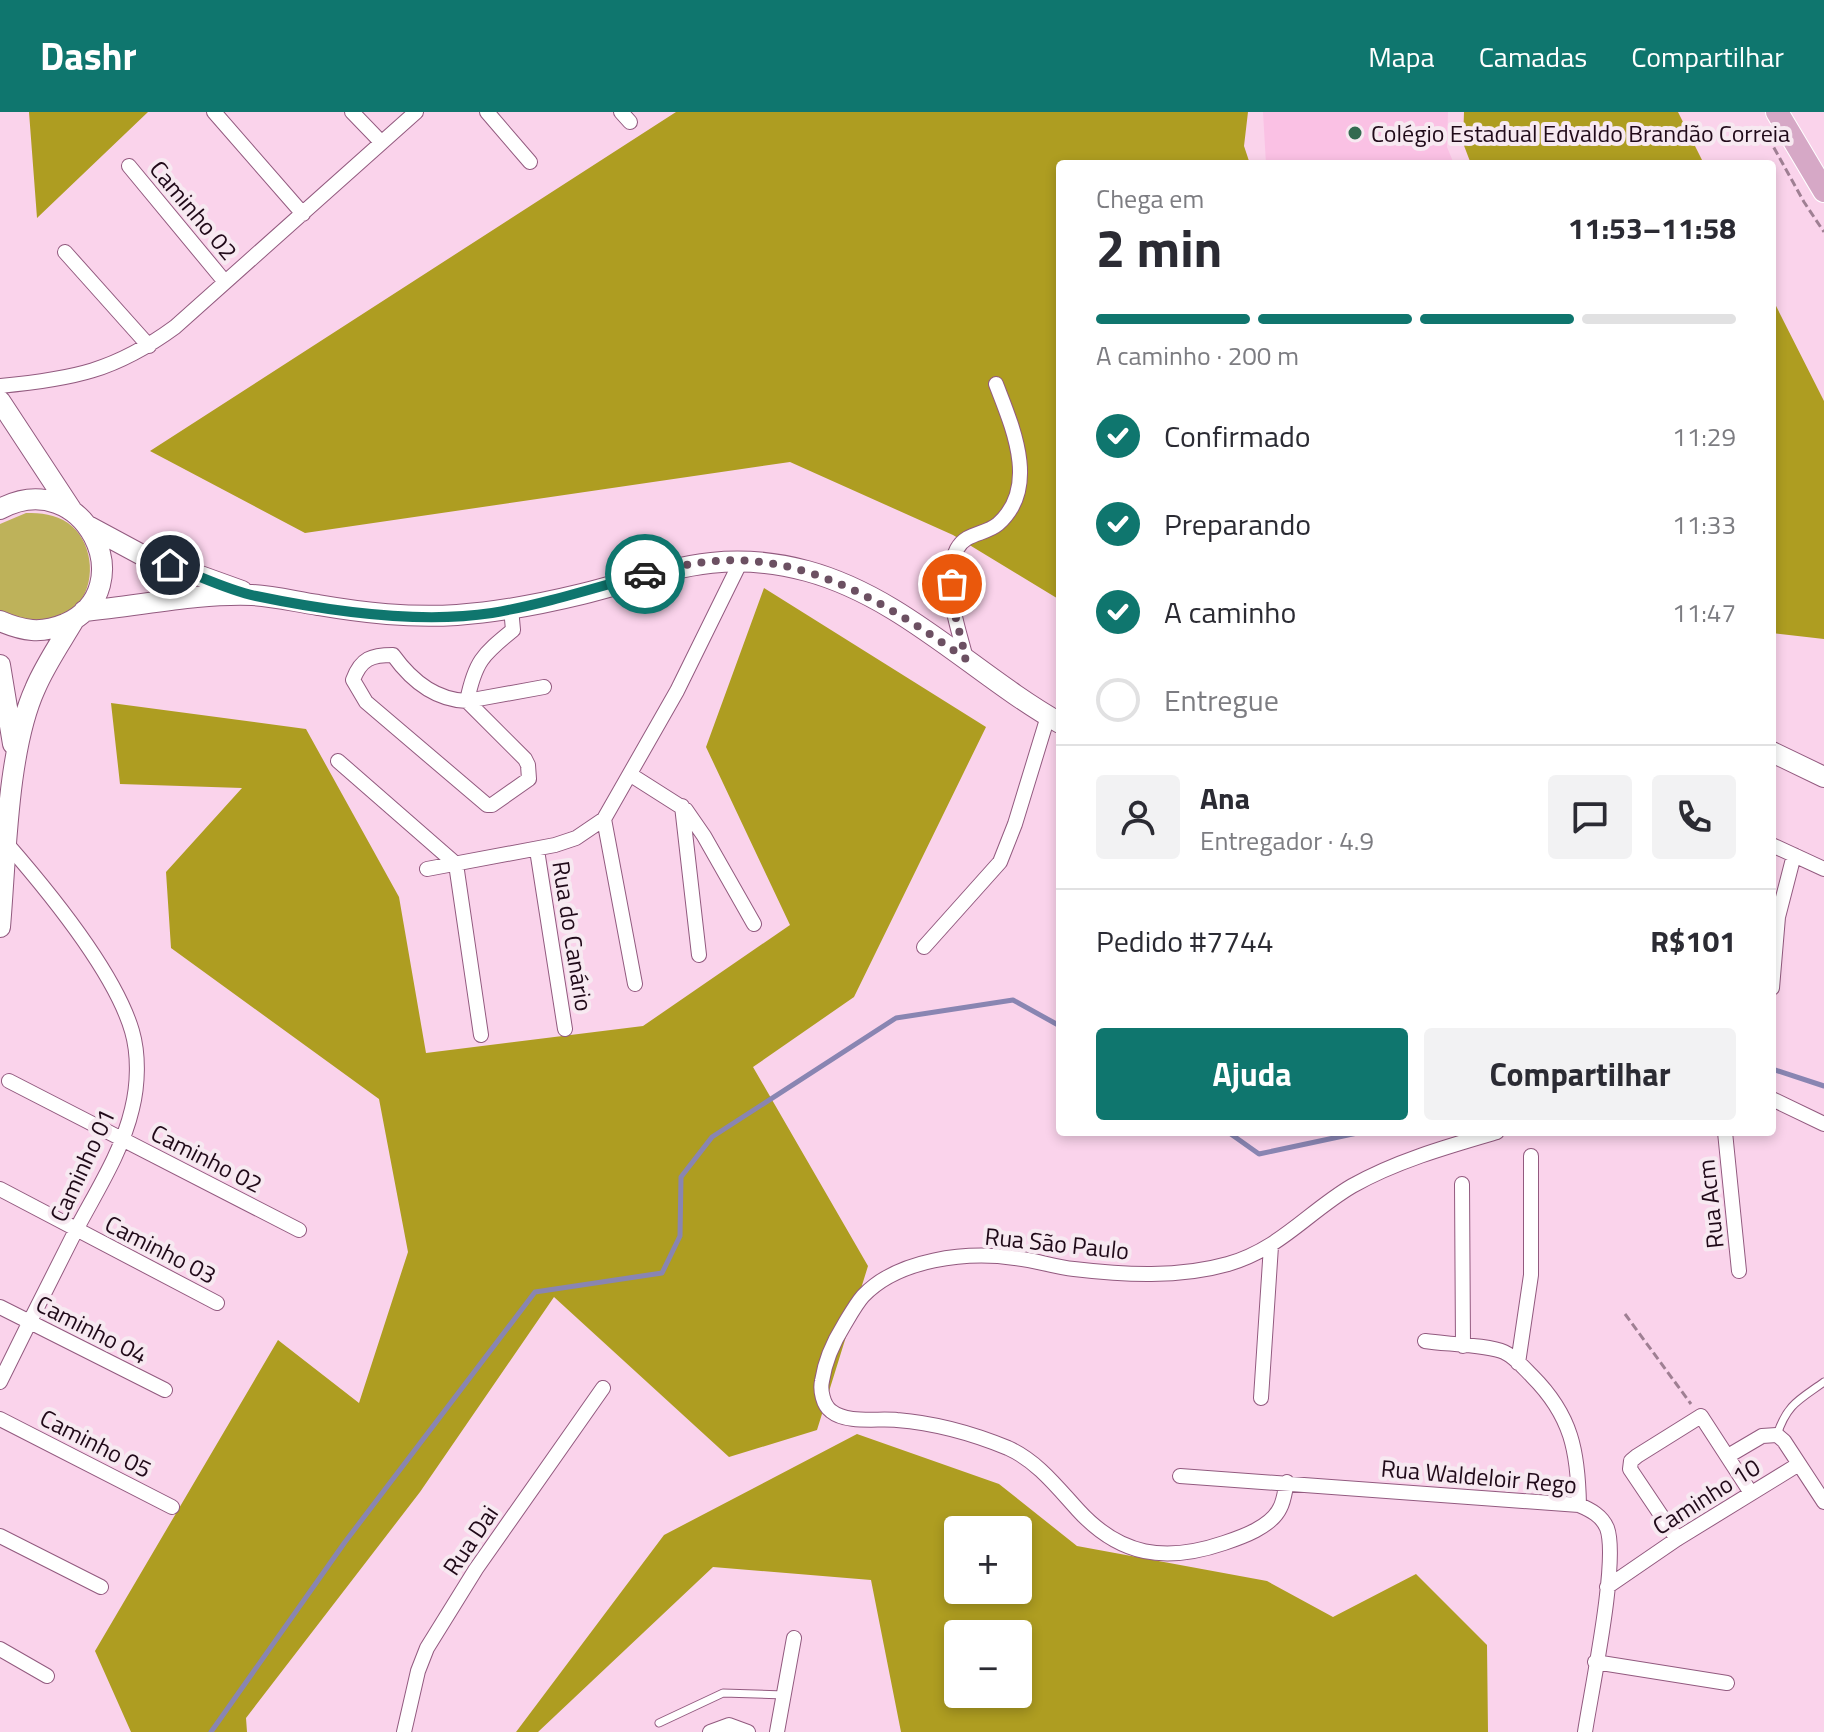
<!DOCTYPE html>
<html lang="pt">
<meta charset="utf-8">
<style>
:root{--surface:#fff;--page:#f2f2f3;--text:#2b2b33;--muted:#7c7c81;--line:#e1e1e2;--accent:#0f766e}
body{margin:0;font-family:"Titillium Web",sans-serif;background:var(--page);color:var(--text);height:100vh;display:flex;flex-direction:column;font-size:30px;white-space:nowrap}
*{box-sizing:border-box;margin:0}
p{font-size:26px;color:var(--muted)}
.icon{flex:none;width:44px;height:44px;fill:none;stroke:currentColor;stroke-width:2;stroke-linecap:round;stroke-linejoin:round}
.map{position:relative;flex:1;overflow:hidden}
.panel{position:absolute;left:1056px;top:48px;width:720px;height:976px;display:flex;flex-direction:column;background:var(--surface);border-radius:8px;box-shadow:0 4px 12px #0003}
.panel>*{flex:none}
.tools{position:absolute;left:944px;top:1404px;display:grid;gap:16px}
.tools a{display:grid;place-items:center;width:88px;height:88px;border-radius:8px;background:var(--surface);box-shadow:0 4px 12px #0003;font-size:40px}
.pin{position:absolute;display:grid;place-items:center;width:68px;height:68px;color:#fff;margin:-34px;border:4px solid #fff;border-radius:50%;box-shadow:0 2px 8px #0007}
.courier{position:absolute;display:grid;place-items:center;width:80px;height:80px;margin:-40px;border:6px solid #0f766e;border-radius:50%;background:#fff;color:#222;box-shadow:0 2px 10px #0007}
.overview em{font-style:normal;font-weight:700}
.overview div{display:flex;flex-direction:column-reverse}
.overview{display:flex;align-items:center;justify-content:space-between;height:136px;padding:0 40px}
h1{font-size:52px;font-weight:700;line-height:60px}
.bar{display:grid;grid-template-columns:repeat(4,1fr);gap:12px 8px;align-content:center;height:96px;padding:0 40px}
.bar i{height:10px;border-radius:6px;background:var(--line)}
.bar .selected{background:var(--accent)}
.bar p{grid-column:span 4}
.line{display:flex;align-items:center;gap:20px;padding:0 40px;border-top:2px solid var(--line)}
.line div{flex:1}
.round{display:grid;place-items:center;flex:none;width:84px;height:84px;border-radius:8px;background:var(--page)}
ol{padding:0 40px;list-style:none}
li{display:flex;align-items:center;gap:24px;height:88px}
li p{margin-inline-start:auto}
li .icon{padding:8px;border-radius:50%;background:var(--accent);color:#fff;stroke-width:4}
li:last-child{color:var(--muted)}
li i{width:44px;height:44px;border:4px solid var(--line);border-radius:50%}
.button{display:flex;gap:16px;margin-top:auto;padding:16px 40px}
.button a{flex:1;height:92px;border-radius:8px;background:var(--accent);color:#fff;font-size:32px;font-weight:700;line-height:92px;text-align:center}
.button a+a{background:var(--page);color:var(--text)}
header{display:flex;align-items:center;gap:48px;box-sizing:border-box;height:112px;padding:0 40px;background:var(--accent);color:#fff}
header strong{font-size:38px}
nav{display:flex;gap:44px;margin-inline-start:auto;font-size:28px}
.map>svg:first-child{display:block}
.built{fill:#fac1e4}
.green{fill:#beb25a}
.forest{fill:#ae9d21;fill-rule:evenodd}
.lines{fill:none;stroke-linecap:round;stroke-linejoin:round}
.stream{stroke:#8985b2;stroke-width:5}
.lane-casing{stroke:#925a7f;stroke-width:9}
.street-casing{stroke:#925a7f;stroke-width:16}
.secondary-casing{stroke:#925a7f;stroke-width:22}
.primary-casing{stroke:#fff;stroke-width:24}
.path{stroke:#9f7f93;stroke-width:3;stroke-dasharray:8 4;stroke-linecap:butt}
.lane{stroke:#fff;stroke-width:7}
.street{stroke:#fff;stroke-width:14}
.secondary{stroke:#fff;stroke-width:20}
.primary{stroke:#d6a8c6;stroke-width:22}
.done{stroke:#6c5062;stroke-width:8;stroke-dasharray:0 14.4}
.route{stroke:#0f766e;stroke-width:10}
.poi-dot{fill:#336a50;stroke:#f7e9f1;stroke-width:3}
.labels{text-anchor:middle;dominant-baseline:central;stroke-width:8;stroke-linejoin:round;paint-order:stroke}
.poi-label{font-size:24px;fill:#200a19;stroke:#f7e9f1;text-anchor:start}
.street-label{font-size:24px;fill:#200a19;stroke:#f7e9f1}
</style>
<header>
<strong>Dashr</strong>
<nav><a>Mapa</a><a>Camadas</a><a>Compartilhar</a></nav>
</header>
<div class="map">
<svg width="1824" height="1620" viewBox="0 0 1824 1620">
<rect width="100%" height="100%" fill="#fad3eb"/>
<path class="built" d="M1263,0H1448L1447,35L1454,52H1266Z"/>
<path class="green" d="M26,401C41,401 55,402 68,411C92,428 97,466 80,490C73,500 54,507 43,513L0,502V412Z"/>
<path class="forest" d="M29,0H148L37,106Z
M676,0H1248L1244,34L1250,52H1060V488L953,423L790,350L305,421L150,339Z
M1464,0H1678L1704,52H1471L1463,31Z
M1772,186L1824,289V527L1772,521Z
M764,476L986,615L854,885L753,955L868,1154L817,1318L729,1345L554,1185L420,1380L246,1606L247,1620H131L95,1539L278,1228L359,1291L408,1140L379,987L171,836L166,760L242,676L120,672L111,591L306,617L399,785L426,941L643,914L790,813L706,635Z
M857,1322L999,1372L1077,1434L1267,1469L1333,1505L1416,1462L1487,1533L1488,1620H901L871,1468L713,1455L538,1620H516L664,1423ZM958,1418H1018V1478H958ZM958,1522H1018V1582H958Z"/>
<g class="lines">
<path class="stream" d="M1772,957L1824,974
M1228,1020L1259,1042L1362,1020
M211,1620L345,1430L535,1180L662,1161L680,1124L681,1065L712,1025L896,906L1013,888L1060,914"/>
<defs>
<path id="lane" d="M1777,1323C1787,1292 1799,1288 1824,1270
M659,1611L723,1581L784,1583"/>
<path id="street" d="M214,0L303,102
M352,0L381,30
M487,0L530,50
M621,0L630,10
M129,54L225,170
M65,140L149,234
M0,274C73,267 115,259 175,215L416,0
M511,496L513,518C482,543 475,550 467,589L525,647L528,653L529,667L492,693H487L366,590L353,568C361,546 372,543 393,543C411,568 435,588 467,589L544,575
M966,547C958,513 940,470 957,437C966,420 985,423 998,412C1040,375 1012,314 996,272
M338,649L456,752L481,923
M631,663L686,698L704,724L754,812
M682,694L699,843
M604,707L635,872
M1772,733L1824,757
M537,738L565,917
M427,757L555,733L576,726L604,707L677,579L741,449
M924,835L1000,750L1015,712L1048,604
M1772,876L1778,805L1794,743
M9,969L299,1118
M1772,987L1824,1012
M1725,1020L1739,1159
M1462,1072L1463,1234
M0,1077L217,1191
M0,1195L165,1278
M1425,1229C1444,1232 1489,1233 1504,1240C1515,1245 1524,1256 1532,1264C1572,1304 1578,1340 1579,1393
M1518,1251L1531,1163V1044
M0,1270C25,1219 50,1169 76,1118C96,1080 122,1040 132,997C138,973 139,943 132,919C115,861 48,779 8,733
M1261,1286L1271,1134
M0,1307L172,1395
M1728,1344L1762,1324L1777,1323L1784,1329L1824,1390
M1180,1364L1579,1393C1591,1398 1602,1404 1607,1416C1619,1448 1591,1580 1585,1620
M1287,1370C1285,1378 1284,1389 1280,1396C1271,1415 1242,1425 1224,1431C1165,1451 1120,1444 1078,1398C1057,1375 1037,1349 1008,1336C974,1322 934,1311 897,1308C878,1306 847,1312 831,1299C823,1293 820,1278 822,1269C825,1249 834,1229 844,1213C850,1203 856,1192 863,1184C898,1147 966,1139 1015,1146C1035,1148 1054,1155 1074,1157C1124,1163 1179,1166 1228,1152C1280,1137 1308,1100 1352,1074C1396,1049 1449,1034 1497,1020
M0,1424L101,1475
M1677,1427L1630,1357L1631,1349L1637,1344L1701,1304L1751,1381
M1607,1475L1677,1427L1799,1352
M0,1537L47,1564
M1595,1550L1727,1571
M404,1620L418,1559L427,1536L476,1457L603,1276
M710,1620L729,1613L748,1620
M777,1620L794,1526"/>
<path id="secondary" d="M0,289L71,397
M0,397C84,352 144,477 65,512C41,522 23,519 0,509
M90,415L142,443L242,479
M84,499C140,494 195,481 252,483C274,484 297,490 318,493C365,501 409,506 457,503C498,500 541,492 582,482C665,461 718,435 807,459C903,485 975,563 1060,611
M0,553L13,632
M1772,640L1824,665
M0,815C6,746 7,639 35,577C45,553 61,530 74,508"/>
<path id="primary" d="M1777,0L1824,79"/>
</defs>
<use href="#lane" class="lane-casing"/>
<use href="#street" class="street-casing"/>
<use href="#secondary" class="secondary-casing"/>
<use href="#primary" class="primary-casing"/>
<path class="path" d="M1768,25L1804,90L1824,120
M1625,1202L1691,1292"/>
<use href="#lane" class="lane"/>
<use href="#street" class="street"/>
<use href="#secondary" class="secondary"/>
<use href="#primary" class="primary"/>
</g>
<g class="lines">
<path class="done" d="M645,462C665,458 685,452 706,450C804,438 889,493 966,547L952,490V472"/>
<path class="route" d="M170,453C198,463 227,478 256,484C328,499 419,512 492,501C544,492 594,476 645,462"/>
</g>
<circle class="poi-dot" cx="1355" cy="21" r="8"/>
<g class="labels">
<g class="poi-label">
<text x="1371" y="21">Colégio Estadual Edvaldo Brandão Correia</text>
</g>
<g class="street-label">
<text transform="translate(194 98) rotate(50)">Caminho 02</text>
<text transform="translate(573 824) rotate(81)">Rua do Canário</text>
<text transform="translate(207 1046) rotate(27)">Caminho 02</text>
<text transform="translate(82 1053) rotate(-65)">Caminho 01</text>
<text transform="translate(1710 1092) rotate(-96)">Rua Acm</text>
<text transform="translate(1057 1131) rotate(6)">Rua São Paulo</text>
<text transform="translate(161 1137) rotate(27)">Caminho 03</text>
<text transform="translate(92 1217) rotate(27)">Caminho 04</text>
<text transform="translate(96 1331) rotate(27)">Caminho 05</text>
<text transform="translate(1479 1364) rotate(5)">Rua Waldeloir Rego</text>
<text transform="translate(1706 1384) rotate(-32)">Caminho 10</text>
<text transform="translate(470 1428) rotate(-56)">Rua Dai</text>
</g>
</g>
</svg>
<div class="tools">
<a>+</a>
<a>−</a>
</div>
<div class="pin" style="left:952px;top:472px;background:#ea580c"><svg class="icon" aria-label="bag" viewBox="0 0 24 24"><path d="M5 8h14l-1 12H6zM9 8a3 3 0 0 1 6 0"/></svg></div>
<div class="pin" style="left:170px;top:453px;background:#1f2937"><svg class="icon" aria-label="home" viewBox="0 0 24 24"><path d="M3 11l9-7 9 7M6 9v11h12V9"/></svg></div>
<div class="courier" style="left:645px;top:462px"><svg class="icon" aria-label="car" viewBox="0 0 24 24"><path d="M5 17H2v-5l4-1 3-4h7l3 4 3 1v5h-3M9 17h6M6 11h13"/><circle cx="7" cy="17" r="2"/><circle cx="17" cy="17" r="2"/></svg></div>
<section class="panel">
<div class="overview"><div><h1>2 min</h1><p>Chega em</p></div><em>11:53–11:58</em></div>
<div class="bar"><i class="selected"></i><i class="selected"></i><i class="selected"></i><i></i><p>A caminho · 200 m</p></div>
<ol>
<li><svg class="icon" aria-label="check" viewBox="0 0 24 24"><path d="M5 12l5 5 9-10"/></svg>Confirmado<p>11:29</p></li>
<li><svg class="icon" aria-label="check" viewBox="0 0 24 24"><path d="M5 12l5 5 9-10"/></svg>Preparando<p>11:33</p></li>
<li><svg class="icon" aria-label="check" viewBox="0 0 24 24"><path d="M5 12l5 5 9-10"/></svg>A caminho<p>11:47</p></li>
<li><i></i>Entregue</li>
</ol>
<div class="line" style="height:144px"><a class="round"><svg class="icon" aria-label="person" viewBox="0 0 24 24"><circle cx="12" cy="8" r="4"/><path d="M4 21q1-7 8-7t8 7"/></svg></a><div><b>Ana</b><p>Entregador · 4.9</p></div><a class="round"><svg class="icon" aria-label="chat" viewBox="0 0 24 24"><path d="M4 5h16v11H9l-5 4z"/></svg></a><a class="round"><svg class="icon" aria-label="phone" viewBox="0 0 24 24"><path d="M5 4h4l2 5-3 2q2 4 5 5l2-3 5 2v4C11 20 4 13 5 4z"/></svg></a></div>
<div class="line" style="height:104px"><div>Pedido #7744</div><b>R$101</b></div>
<div class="button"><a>Ajuda</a><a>Compartilhar</a></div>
</section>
</div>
